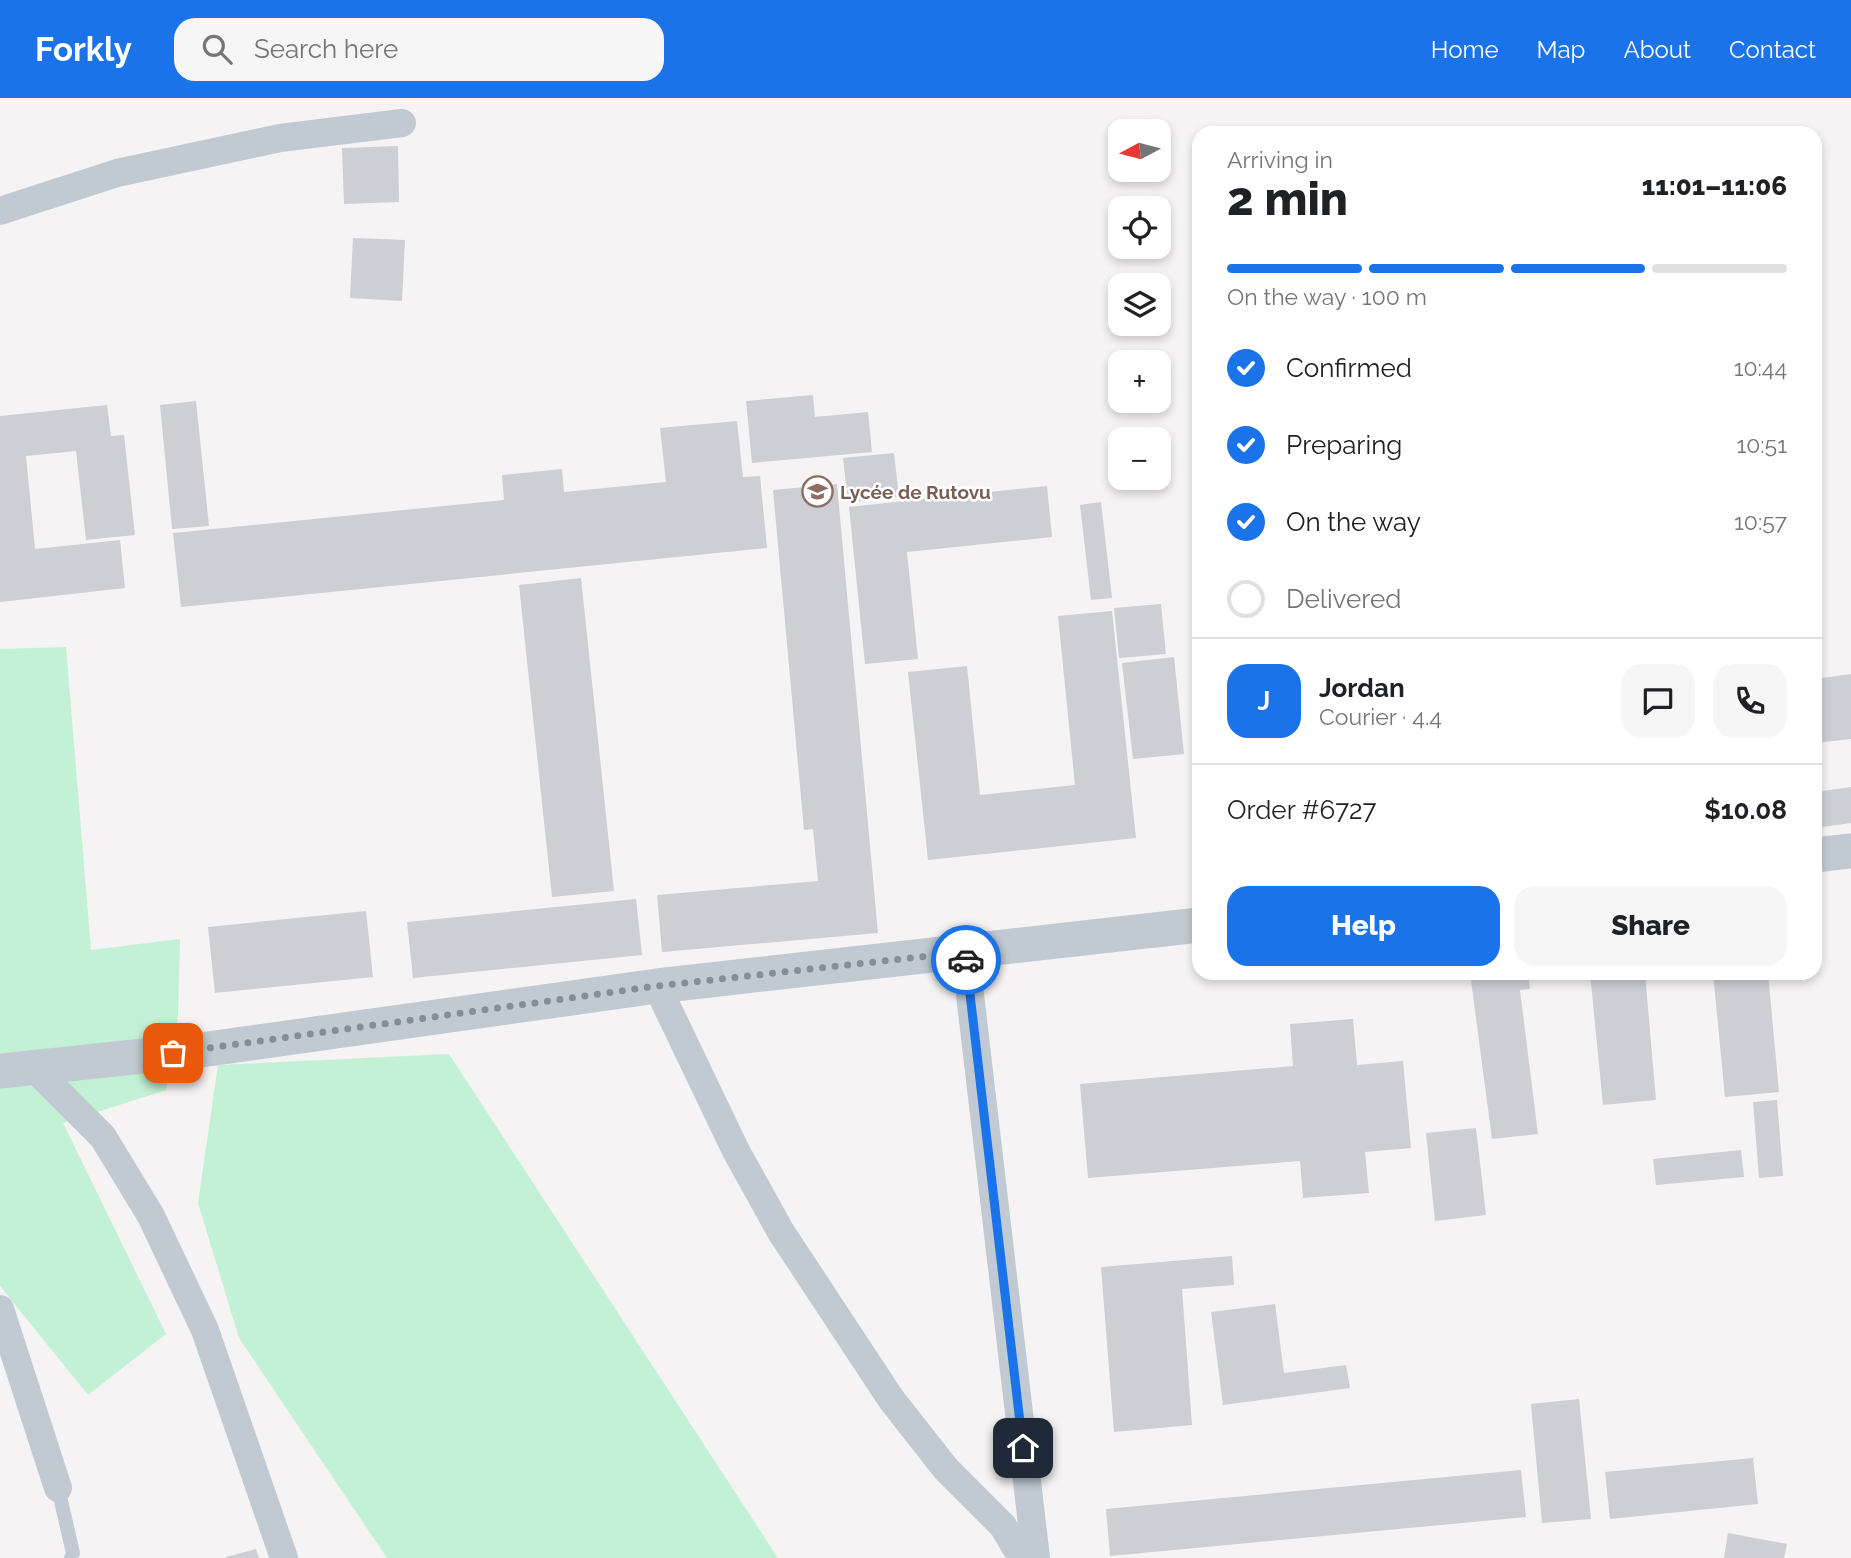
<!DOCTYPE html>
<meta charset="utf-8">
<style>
:root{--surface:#fff;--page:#f6f6f6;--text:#202124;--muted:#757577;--line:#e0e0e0;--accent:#1a73e8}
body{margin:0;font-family:Raleway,sans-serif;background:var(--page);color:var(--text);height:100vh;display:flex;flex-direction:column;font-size:26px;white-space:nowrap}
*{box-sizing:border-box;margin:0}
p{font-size:23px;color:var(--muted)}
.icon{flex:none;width:38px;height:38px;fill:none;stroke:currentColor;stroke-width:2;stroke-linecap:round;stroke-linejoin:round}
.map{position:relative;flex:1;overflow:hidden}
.drawer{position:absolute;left:1192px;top:28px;width:630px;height:854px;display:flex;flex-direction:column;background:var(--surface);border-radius:21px;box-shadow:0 4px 10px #0003}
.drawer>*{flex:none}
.needle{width:46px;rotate:263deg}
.buttons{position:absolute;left:1108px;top:21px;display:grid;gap:14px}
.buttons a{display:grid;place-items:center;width:63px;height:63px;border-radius:14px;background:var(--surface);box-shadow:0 4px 10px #0003;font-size:35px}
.pin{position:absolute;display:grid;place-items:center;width:60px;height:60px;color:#fff;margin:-30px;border-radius:14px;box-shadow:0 4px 10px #0006}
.courier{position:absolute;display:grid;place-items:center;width:70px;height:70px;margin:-35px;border:5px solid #1a73e8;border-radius:50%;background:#fff;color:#222;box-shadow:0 2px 9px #0007}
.head em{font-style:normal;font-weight:800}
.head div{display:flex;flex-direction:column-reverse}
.head{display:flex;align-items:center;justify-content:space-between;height:119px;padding:0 35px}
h1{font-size:46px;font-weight:800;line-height:52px}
.bar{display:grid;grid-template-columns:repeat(4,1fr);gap:10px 7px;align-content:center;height:84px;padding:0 35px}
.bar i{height:9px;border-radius:5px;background:var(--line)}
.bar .selected{background:var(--accent)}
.bar p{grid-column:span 4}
.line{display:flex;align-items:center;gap:18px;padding:0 35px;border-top:2px solid var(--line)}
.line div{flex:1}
.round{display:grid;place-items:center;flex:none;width:74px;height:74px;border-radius:21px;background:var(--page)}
ol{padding:0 35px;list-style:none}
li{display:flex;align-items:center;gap:21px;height:77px}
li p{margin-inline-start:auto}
li .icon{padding:7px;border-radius:50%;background:var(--accent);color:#fff;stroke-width:4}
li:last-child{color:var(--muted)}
li i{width:38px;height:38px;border:4px solid var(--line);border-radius:50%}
.primary-button{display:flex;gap:14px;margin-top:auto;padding:14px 35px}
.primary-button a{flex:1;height:80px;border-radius:21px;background:var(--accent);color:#fff;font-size:28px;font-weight:800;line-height:80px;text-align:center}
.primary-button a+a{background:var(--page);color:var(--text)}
header{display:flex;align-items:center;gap:42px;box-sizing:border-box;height:98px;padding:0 35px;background:var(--accent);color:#fff}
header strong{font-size:33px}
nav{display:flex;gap:38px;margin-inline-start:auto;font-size:24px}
.search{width:490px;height:63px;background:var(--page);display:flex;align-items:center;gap:18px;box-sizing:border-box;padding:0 24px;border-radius:21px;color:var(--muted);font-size:26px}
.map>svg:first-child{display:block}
.green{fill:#c3f1d5}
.building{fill:#cdcfd5}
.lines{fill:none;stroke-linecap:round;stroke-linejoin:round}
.service{stroke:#c1cad2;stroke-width:14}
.minor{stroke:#c1cad2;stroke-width:28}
.tertiary{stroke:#c1cad2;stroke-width:35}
.done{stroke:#868d94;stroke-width:7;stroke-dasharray:0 12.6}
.route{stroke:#1a73e8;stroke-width:9}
.labels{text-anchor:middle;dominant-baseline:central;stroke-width:5;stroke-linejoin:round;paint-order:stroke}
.education-label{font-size:19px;font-weight:bold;fill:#785e54;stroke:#fff;text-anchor:start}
</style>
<header>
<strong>Forkly</strong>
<div class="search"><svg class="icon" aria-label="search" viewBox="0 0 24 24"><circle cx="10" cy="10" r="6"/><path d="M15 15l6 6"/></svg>Search here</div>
<nav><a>Home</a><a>Map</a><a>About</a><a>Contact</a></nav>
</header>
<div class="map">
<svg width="1851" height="1460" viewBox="0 0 1851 1460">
<rect width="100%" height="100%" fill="#f5f3f3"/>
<path class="green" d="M66,549L91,852L180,841L178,918L166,992L63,1025L166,1236L88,1297L0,1188V551Z
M449,956L778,1460H387L239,1240L198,1105L218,967Z"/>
<path class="building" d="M398,48L399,104L344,106L342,50Z
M353,140L405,142L402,203L350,200Z
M813,297L815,319L868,314L872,354L752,365L746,303Z
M196,303L209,428L172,431L160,307Z
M107,307L111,338L124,337L135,437L86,442L76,353L26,358L35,451L120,442L125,490L0,504V318Z
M737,323L743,379L760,378L767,450L181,509L173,435L504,402L502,377L562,371L564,394L666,384L660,330Z
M894,355L899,399L848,404L843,360Z
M837,386L878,835L662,854L657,797L818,783L813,731L804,732L773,392Z
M1047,388L1052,439L907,454L918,561L865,566L849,409Z
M1101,404L1112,500L1091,502L1080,407Z
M1198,458H1199V488L1192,487Z
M581,480L614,793L552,799L519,487Z
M1161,506L1166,556L1119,560L1114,510Z
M1112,513L1136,740L928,762L908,574L967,568L980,697L1075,687L1058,518Z
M1174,559L1184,656L1133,661L1122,565Z
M1851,576V641L1815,645V581Z
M1851,689V725L1815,730V694Z
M636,801L642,857L413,880L407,824Z
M366,813L373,879L215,895L208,829Z
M1470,875H1528L1530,891L1520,892L1538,1036L1492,1041Z
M1590,875H1645L1656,1002L1603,1007Z
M1713,875H1768L1779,994L1725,999Z
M1353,921L1357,967L1403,963L1411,1050L1365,1054L1369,1095L1303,1100L1300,1063L1088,1080L1080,986L1293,968L1290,926Z
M1777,1002L1783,1078L1759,1080L1753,1004Z
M1476,1030L1486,1117L1435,1123L1426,1035Z
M1741,1052L1744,1079L1656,1087L1653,1061Z
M1232,1158L1234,1187L1182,1191L1192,1327L1114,1334L1101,1169Z
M1275,1206L1284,1275L1346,1267L1350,1290L1223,1307L1211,1214Z
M1579,1301L1591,1421L1542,1425L1531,1306Z
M1753,1360L1758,1406L1610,1421L1605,1374Z
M1521,1372L1526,1419L1110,1458L1106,1411Z
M1728,1435L1787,1446L1784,1460H1724Z
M256,1451L259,1460H226V1459Z"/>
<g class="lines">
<path class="service" d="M58,1390L73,1455L71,1460"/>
<path class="minor" d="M0,113L117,75L280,40L402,25
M965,854L1036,1460
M657,888L736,1053L781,1134L891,1301L946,1371L1003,1428L1022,1460
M34,970L103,1039L151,1118L205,1232L284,1460
M0,1211L58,1390"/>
<path class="tertiary" d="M1815,757L1851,753
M0,973L201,952L657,888L1199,827"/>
</g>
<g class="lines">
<path class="done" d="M173,955L657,888L965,854L966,862"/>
<path class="route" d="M966,862L1023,1350"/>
</g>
<defs>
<symbol id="school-ring" viewBox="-11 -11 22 22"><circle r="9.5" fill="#fff" stroke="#8d6e63" stroke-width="1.5"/><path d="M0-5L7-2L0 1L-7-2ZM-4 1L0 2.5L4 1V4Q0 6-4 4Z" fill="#8d6e63"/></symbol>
</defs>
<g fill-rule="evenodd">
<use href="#school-ring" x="800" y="376" width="35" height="35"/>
</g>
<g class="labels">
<g class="education-label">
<text x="840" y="394">Lycée de Rutovu</text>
</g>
</g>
</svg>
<div class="buttons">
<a><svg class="needle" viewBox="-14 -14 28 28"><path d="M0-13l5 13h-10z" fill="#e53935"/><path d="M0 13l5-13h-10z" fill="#757577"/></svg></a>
<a><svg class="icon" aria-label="locate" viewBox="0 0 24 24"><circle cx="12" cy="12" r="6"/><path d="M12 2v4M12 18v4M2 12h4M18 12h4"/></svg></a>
<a><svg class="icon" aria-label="layers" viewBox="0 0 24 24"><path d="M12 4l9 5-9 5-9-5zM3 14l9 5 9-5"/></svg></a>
<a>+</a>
<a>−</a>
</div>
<div class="pin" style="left:173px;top:955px;background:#ea580c"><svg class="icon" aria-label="bag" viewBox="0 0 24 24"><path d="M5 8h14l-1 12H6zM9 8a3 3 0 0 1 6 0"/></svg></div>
<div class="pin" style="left:1023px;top:1350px;background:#1f2937"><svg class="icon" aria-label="home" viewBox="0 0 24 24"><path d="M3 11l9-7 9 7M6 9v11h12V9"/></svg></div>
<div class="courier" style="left:966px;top:862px"><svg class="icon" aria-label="car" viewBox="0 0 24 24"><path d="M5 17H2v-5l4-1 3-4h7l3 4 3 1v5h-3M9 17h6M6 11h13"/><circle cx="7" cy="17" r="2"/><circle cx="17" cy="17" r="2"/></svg></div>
<section class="drawer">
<div class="head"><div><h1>2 min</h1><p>Arriving in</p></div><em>11:01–11:06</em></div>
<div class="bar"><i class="selected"></i><i class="selected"></i><i class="selected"></i><i></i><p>On the way · 100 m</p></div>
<ol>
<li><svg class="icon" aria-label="check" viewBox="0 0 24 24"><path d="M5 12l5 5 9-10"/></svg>Confirmed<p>10:44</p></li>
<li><svg class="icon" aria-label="check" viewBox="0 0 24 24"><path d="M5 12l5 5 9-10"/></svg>Preparing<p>10:51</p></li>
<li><svg class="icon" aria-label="check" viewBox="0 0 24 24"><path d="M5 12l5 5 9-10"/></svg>On the way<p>10:57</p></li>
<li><i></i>Delivered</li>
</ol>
<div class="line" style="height:126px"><b class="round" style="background:var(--accent);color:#fff">J</b><div><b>Jordan</b><p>Courier · 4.4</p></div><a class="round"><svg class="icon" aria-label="chat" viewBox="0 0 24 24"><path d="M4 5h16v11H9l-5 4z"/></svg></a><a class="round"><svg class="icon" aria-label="phone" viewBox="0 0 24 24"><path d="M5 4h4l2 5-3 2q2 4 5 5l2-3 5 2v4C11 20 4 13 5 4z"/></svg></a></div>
<div class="line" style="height:91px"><div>Order #6727</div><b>$10.08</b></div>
<div class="primary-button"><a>Help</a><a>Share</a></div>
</section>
</div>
